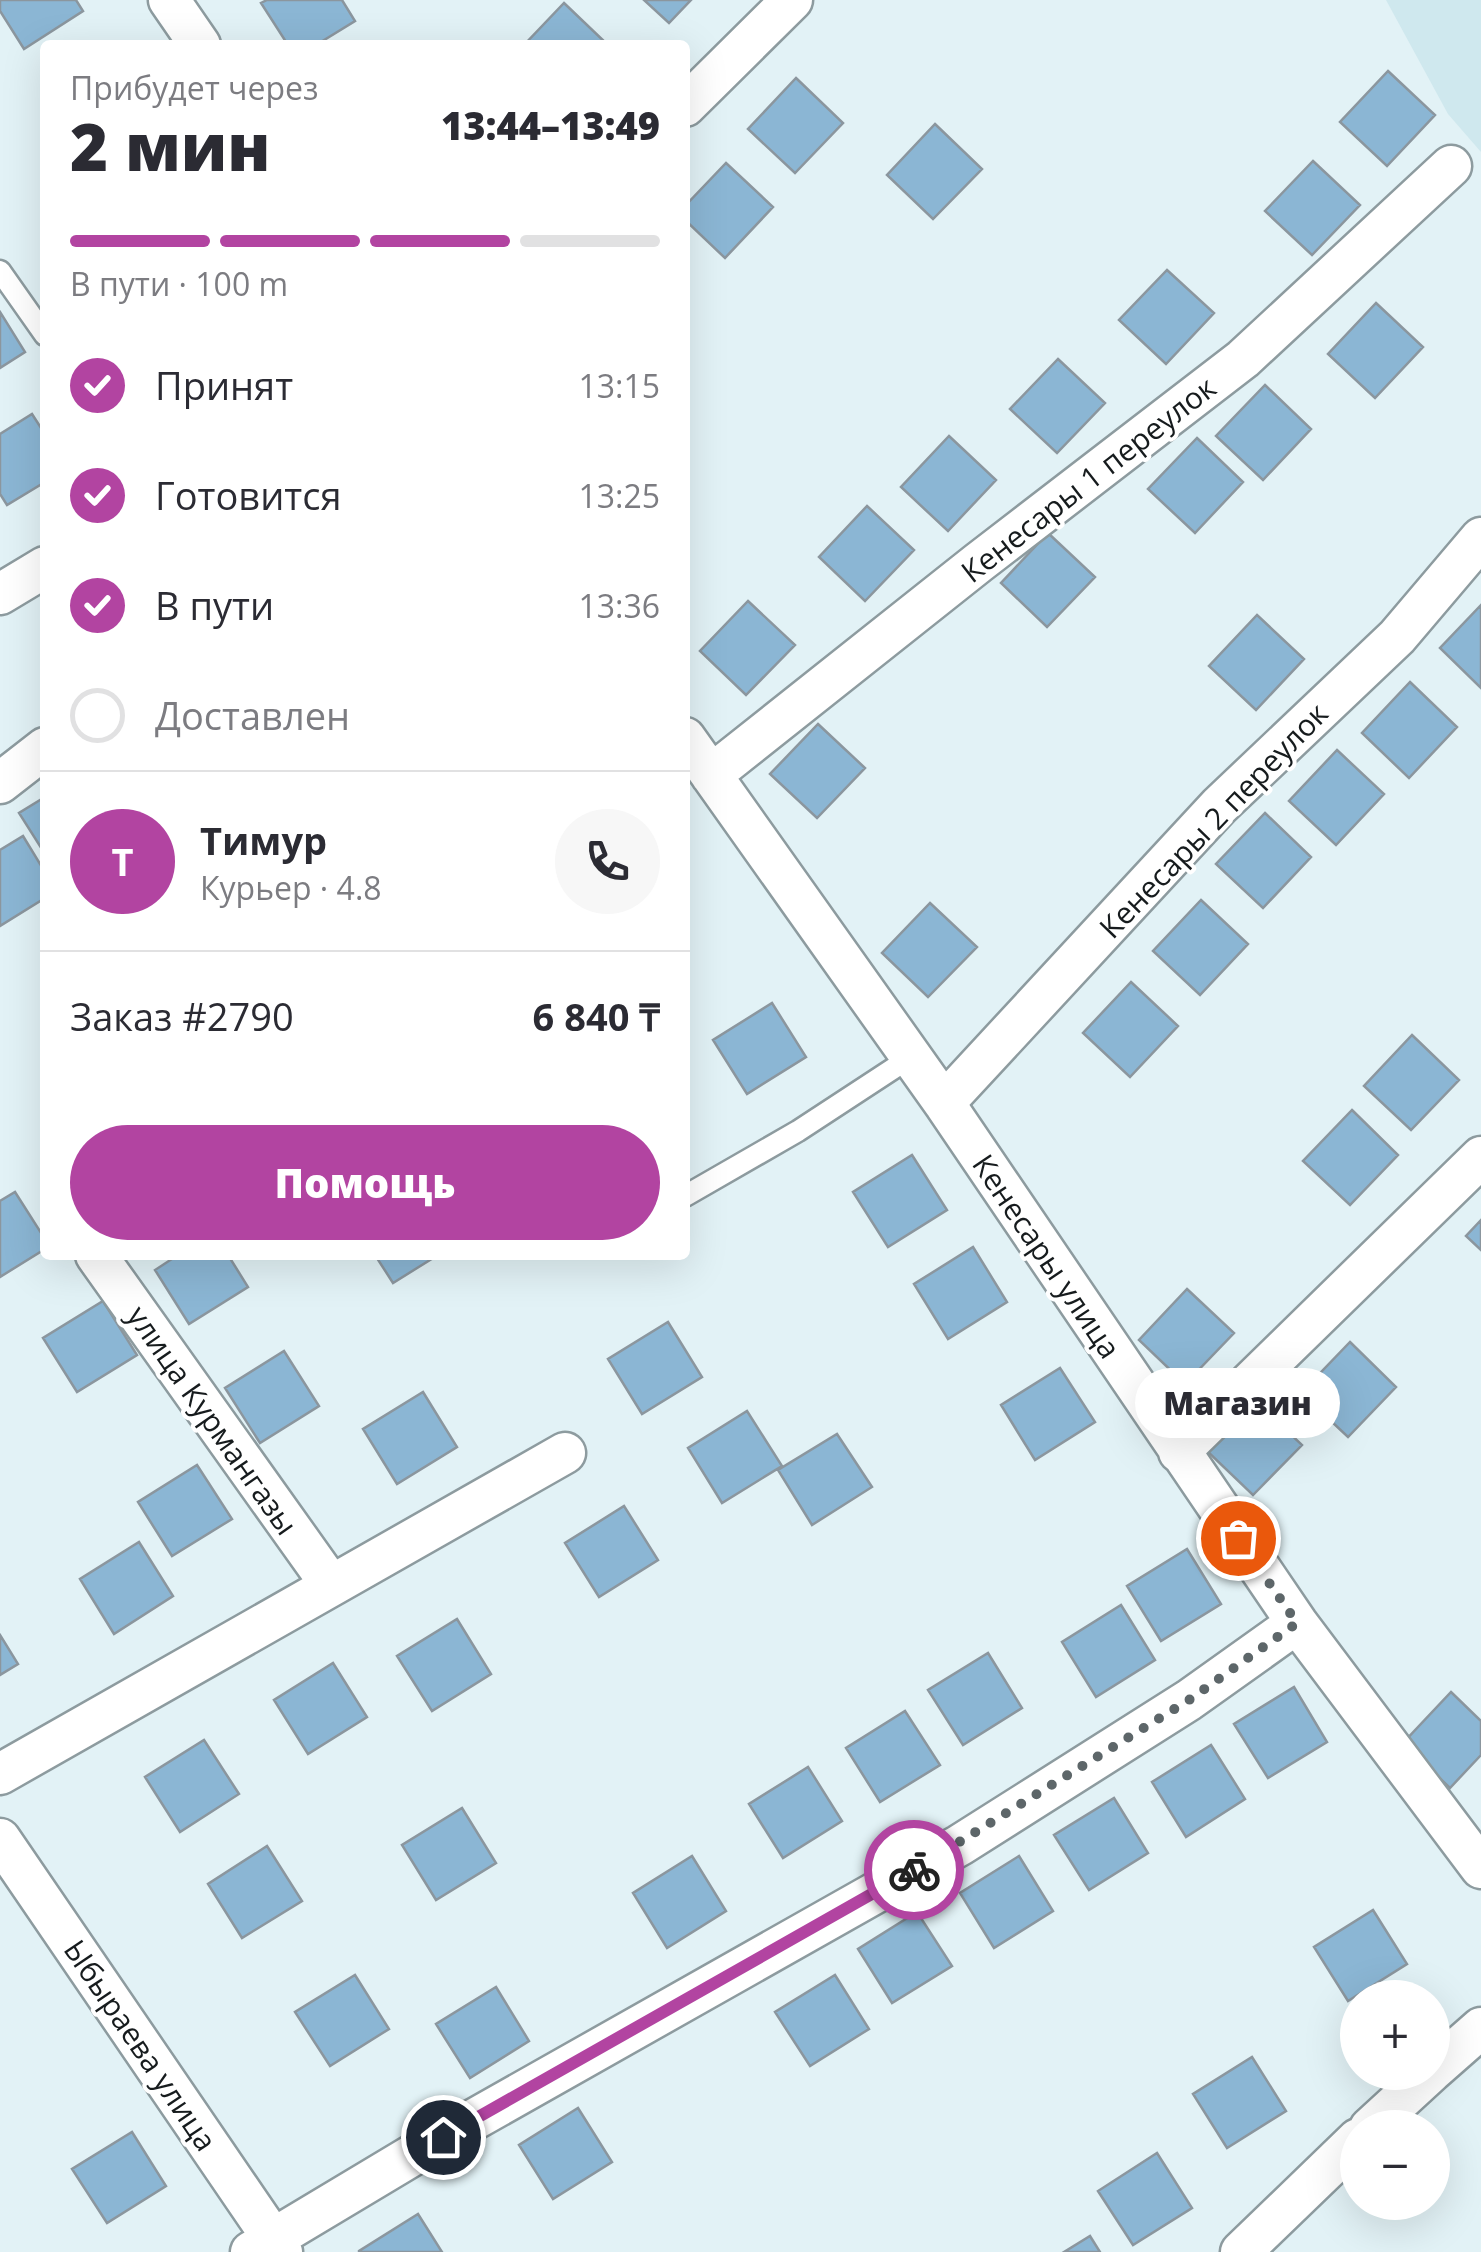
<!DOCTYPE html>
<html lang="ru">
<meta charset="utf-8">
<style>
:root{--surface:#fff;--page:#f7f7f7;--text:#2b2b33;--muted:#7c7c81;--line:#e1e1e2;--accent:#b244a1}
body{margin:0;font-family:"Open Sans",sans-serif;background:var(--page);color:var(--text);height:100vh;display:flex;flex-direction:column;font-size:38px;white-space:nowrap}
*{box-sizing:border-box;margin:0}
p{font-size:32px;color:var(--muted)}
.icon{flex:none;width:55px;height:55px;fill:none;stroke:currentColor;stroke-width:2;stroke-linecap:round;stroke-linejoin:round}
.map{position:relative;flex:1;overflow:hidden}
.sheet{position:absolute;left:40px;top:40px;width:650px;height:1220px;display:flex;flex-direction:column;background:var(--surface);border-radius:10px;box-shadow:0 10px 40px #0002}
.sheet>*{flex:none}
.controls{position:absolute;left:1340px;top:1980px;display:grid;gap:20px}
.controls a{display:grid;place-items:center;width:110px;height:110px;border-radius:50%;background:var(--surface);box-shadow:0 10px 40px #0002;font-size:50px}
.pin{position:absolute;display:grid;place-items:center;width:85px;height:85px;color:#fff;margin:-42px;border:5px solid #fff;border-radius:50%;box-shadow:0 2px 10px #0007}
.courier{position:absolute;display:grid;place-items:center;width:100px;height:100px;margin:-50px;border:8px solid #b244a1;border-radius:50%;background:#fff;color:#222;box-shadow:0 2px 12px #0007}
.bubble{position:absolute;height:70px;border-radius:35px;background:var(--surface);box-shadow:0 10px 40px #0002;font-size:32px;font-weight:800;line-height:70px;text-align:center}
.headline em{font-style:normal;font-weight:800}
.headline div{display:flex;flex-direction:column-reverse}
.headline{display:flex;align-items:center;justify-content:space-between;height:170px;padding:0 30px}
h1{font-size:65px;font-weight:800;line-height:75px}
.bar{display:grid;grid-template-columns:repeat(4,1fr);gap:15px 10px;align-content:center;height:120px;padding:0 30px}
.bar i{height:12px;border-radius:8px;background:var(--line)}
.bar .current{background:var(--accent)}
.bar p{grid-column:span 4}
.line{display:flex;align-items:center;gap:25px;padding:0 30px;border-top:2px solid var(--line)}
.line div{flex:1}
.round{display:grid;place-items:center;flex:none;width:105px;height:105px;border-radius:52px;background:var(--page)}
ol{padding:0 30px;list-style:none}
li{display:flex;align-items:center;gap:30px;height:110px}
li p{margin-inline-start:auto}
li .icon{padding:10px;border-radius:50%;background:var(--accent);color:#fff;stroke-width:4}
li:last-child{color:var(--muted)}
li i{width:55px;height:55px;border:5px solid var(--line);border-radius:50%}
.button{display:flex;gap:20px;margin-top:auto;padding:20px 30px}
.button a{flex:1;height:115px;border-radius:60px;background:var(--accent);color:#fff;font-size:40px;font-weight:800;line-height:115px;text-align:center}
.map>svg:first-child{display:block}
.built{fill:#cfe8ee}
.building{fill:#8bb6d4;stroke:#8b969e;stroke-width:2.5}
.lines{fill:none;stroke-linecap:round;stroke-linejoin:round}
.service-casing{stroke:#8d9b9f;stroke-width:25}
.minor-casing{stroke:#8d9b9f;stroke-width:45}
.service{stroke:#fff;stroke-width:20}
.minor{stroke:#fff;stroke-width:40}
.done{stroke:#5d6669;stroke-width:10;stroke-dasharray:0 18}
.route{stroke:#b244a1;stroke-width:12}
.labels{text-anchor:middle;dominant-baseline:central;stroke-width:8;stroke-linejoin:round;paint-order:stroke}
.street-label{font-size:30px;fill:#161b1d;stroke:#fff}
</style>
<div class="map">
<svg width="1481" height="2252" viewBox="0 0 1481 2252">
<rect width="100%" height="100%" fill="#e2f2f6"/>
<path class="built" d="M1386,0H1481V152L1448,114Z"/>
<path class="building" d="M0,0H76L83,11L24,49L0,11Z
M267,0H342L355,21L316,45H288L261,3Z
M644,0H691L669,23Z
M564,3L608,45H524Z
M1388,71L1435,115L1387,166L1340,122Z
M796,78L843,123L795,173L748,129Z
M935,124L982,169L933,219L887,175Z
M1313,161L1360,205L1312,255L1265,211Z
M726,163L773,207L725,258L685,220V206Z
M1167,270L1214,313L1166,364L1119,320Z
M1376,303L1423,347L1375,398L1328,354Z
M0,312L25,352L0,368Z
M1058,359L1105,403L1057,453L1010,409Z
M1265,385L1311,429L1263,480L1216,436Z
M32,414L45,434V482L7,505L0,494V434Z
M949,436L996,480L948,531L901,487Z
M1197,438L1243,482L1195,533L1148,489Z
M867,506L914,550L865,601L819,557Z
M1048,533L1095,577L1047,627L1001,583Z
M748,601L795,645L746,695L700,651Z
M1481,605V688L1440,648Z
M1257,615L1304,659L1256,710L1209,666Z
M1410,682L1457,727L1409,778L1362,733Z
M818,724L865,768L817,818L770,774Z
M1337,750L1384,794L1336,845L1289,801Z
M45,797V854L19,813Z
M1265,813L1311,857L1263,908L1216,864Z
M23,836L45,872V898L0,926V850Z
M1201,900L1248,944L1200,995L1153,951Z
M930,903L977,947L928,997L882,953Z
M1131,982L1178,1026L1130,1077L1083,1033Z
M772,1003L806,1057L747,1094L713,1040Z
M1412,1035L1459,1080L1411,1130L1364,1086Z
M1352,1110L1398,1155L1350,1205L1303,1161Z
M912,1155L947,1210L888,1247L853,1192Z
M15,1192L45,1239V1249L0,1277V1201Z
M1481,1220V1250L1466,1236Z
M973,1247L1007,1302L948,1339L914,1284Z
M178,1255H228L248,1287L189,1324L155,1270Z
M375,1255H438L393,1283Z
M1187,1289L1234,1333L1185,1384L1139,1340Z
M103,1301L137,1355L77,1392L43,1338Z
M668,1322L702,1377L642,1414L608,1359Z
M1350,1342L1396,1387L1348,1437L1301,1393Z
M284,1351L319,1406L260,1443L225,1388Z
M1060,1368L1095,1422L1035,1460L1001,1405Z
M423,1392L457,1447L397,1484L363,1429Z
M1255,1400L1302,1445L1253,1495L1207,1451Z
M747,1411L782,1466L722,1503L688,1448Z
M837,1434L872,1487L812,1525L778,1470Z
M197,1465L232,1519L172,1556L138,1502Z
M624,1506L658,1560L599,1597L565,1543Z
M139,1542L173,1596L114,1634L80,1579Z
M1187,1549L1221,1604L1161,1641L1127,1586Z
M1121,1605L1155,1660L1096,1697L1062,1642Z
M457,1619L491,1674L432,1711L397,1656Z
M0,1635L18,1664L0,1675Z
M988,1653L1022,1708L963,1745L928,1690Z
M333,1663L367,1717L308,1754L274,1700Z
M1294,1687L1327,1742L1268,1778L1234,1724Z
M1451,1692L1481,1721V1755L1450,1788L1403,1743Z
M905,1711L940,1765L880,1802L846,1748Z
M204,1740L239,1794L180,1832L145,1777Z
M1211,1745L1245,1799L1186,1837L1152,1782Z
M808,1767L842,1821L783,1858L749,1804Z
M1114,1798L1148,1853L1089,1890L1054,1835Z
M462,1808L496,1863L436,1900L402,1845Z
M267,1846L302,1901L242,1938L208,1884Z
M692,1856L726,1911L667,1948L633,1893Z
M1019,1856L1053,1911L994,1948L960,1893Z
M1373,1910L1407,1964L1348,2001L1314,1947Z
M917,1912L952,1966L892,2003L858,1949Z
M355,1975L389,2029L330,2066L295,2012Z
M835,1975L869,2029L810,2066L775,2012Z
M496,1987L529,2041L470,2078L436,2024Z
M1252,2057L1286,2111L1227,2148L1193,2094Z
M578,2108L612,2162L553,2199L519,2145Z
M132,2132L166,2186L107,2223L72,2169Z
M1157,2153L1192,2208L1133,2245L1098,2191Z
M418,2214L442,2252H359V2251Z
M1090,2236L1100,2252H1064Z"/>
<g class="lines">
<defs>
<path id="service" d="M0,271L45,335
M685,1196L798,1131L911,1057"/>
<path id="minor" d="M169,0L200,45
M685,106L792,0
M0,594L45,567
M685,738L944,1103L1297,1623L1481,1868
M711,775L978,563L1243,359L1451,166
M0,783L45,748
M944,1103L1219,806L1397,637L1481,538
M96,1255L331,1585
M1179,1452L1481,1157
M0,1774L565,1453
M0,1839L282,2252
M1432,2071L1481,2028
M1370,2128L1431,2072
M251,2252L443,2137L960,1845L1189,1700L1297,1623
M1241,2252L1358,2139"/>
</defs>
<use href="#service" class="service-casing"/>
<use href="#minor" class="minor-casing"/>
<use href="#service" class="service"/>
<use href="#minor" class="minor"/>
</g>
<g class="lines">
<path class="done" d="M914,1870L1189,1700L1297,1623L1238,1538"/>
<path class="route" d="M443,2137L914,1870"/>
</g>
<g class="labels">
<g class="street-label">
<text transform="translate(1088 479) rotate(-38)">Кенесары 1 переулок</text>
<text transform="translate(1213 820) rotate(-46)">Кенесары 2 переулок</text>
<text transform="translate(1047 1256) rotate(56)">Кенесары улица</text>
<text transform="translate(213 1420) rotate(55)">улица Курмангазы</text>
<text transform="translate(141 2045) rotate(56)">Ыбыраева улица</text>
</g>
</g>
</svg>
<div class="controls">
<a>+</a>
<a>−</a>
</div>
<div class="pin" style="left:1238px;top:1538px;background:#ea580c"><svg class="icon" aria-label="bag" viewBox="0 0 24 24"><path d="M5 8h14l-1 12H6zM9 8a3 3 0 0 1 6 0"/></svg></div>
<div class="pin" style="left:443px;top:2137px;background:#1f2937"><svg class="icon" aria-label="home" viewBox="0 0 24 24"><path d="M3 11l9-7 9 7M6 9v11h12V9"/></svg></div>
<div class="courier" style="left:914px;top:1870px"><svg class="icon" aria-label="bike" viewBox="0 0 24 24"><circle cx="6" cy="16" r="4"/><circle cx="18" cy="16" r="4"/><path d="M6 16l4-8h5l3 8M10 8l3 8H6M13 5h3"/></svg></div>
<div class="bubble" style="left:1135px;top:1368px;width:205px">Магазин</div>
<section class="sheet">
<div class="headline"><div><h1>2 мин</h1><p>Прибудет через</p></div><em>13:44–13:49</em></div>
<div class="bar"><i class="current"></i><i class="current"></i><i class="current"></i><i></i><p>В пути · 100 m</p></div>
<ol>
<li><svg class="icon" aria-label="check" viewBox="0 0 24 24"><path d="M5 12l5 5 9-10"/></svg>Принят<p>13:15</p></li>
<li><svg class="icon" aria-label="check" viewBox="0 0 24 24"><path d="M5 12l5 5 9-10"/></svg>Готовится<p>13:25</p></li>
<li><svg class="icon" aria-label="check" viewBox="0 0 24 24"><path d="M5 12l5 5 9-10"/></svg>В пути<p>13:36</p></li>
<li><i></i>Доставлен</li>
</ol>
<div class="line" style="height:180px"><b class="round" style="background:var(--accent);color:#fff">Т</b><div><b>Тимур</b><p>Курьер · 4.8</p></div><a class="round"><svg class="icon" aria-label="phone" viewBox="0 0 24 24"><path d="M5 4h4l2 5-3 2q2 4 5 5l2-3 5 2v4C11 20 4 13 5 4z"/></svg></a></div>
<div class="line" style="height:130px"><div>Заказ #2790</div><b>6 840 ₸</b></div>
<div class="button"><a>Помощь</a></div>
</section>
</div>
